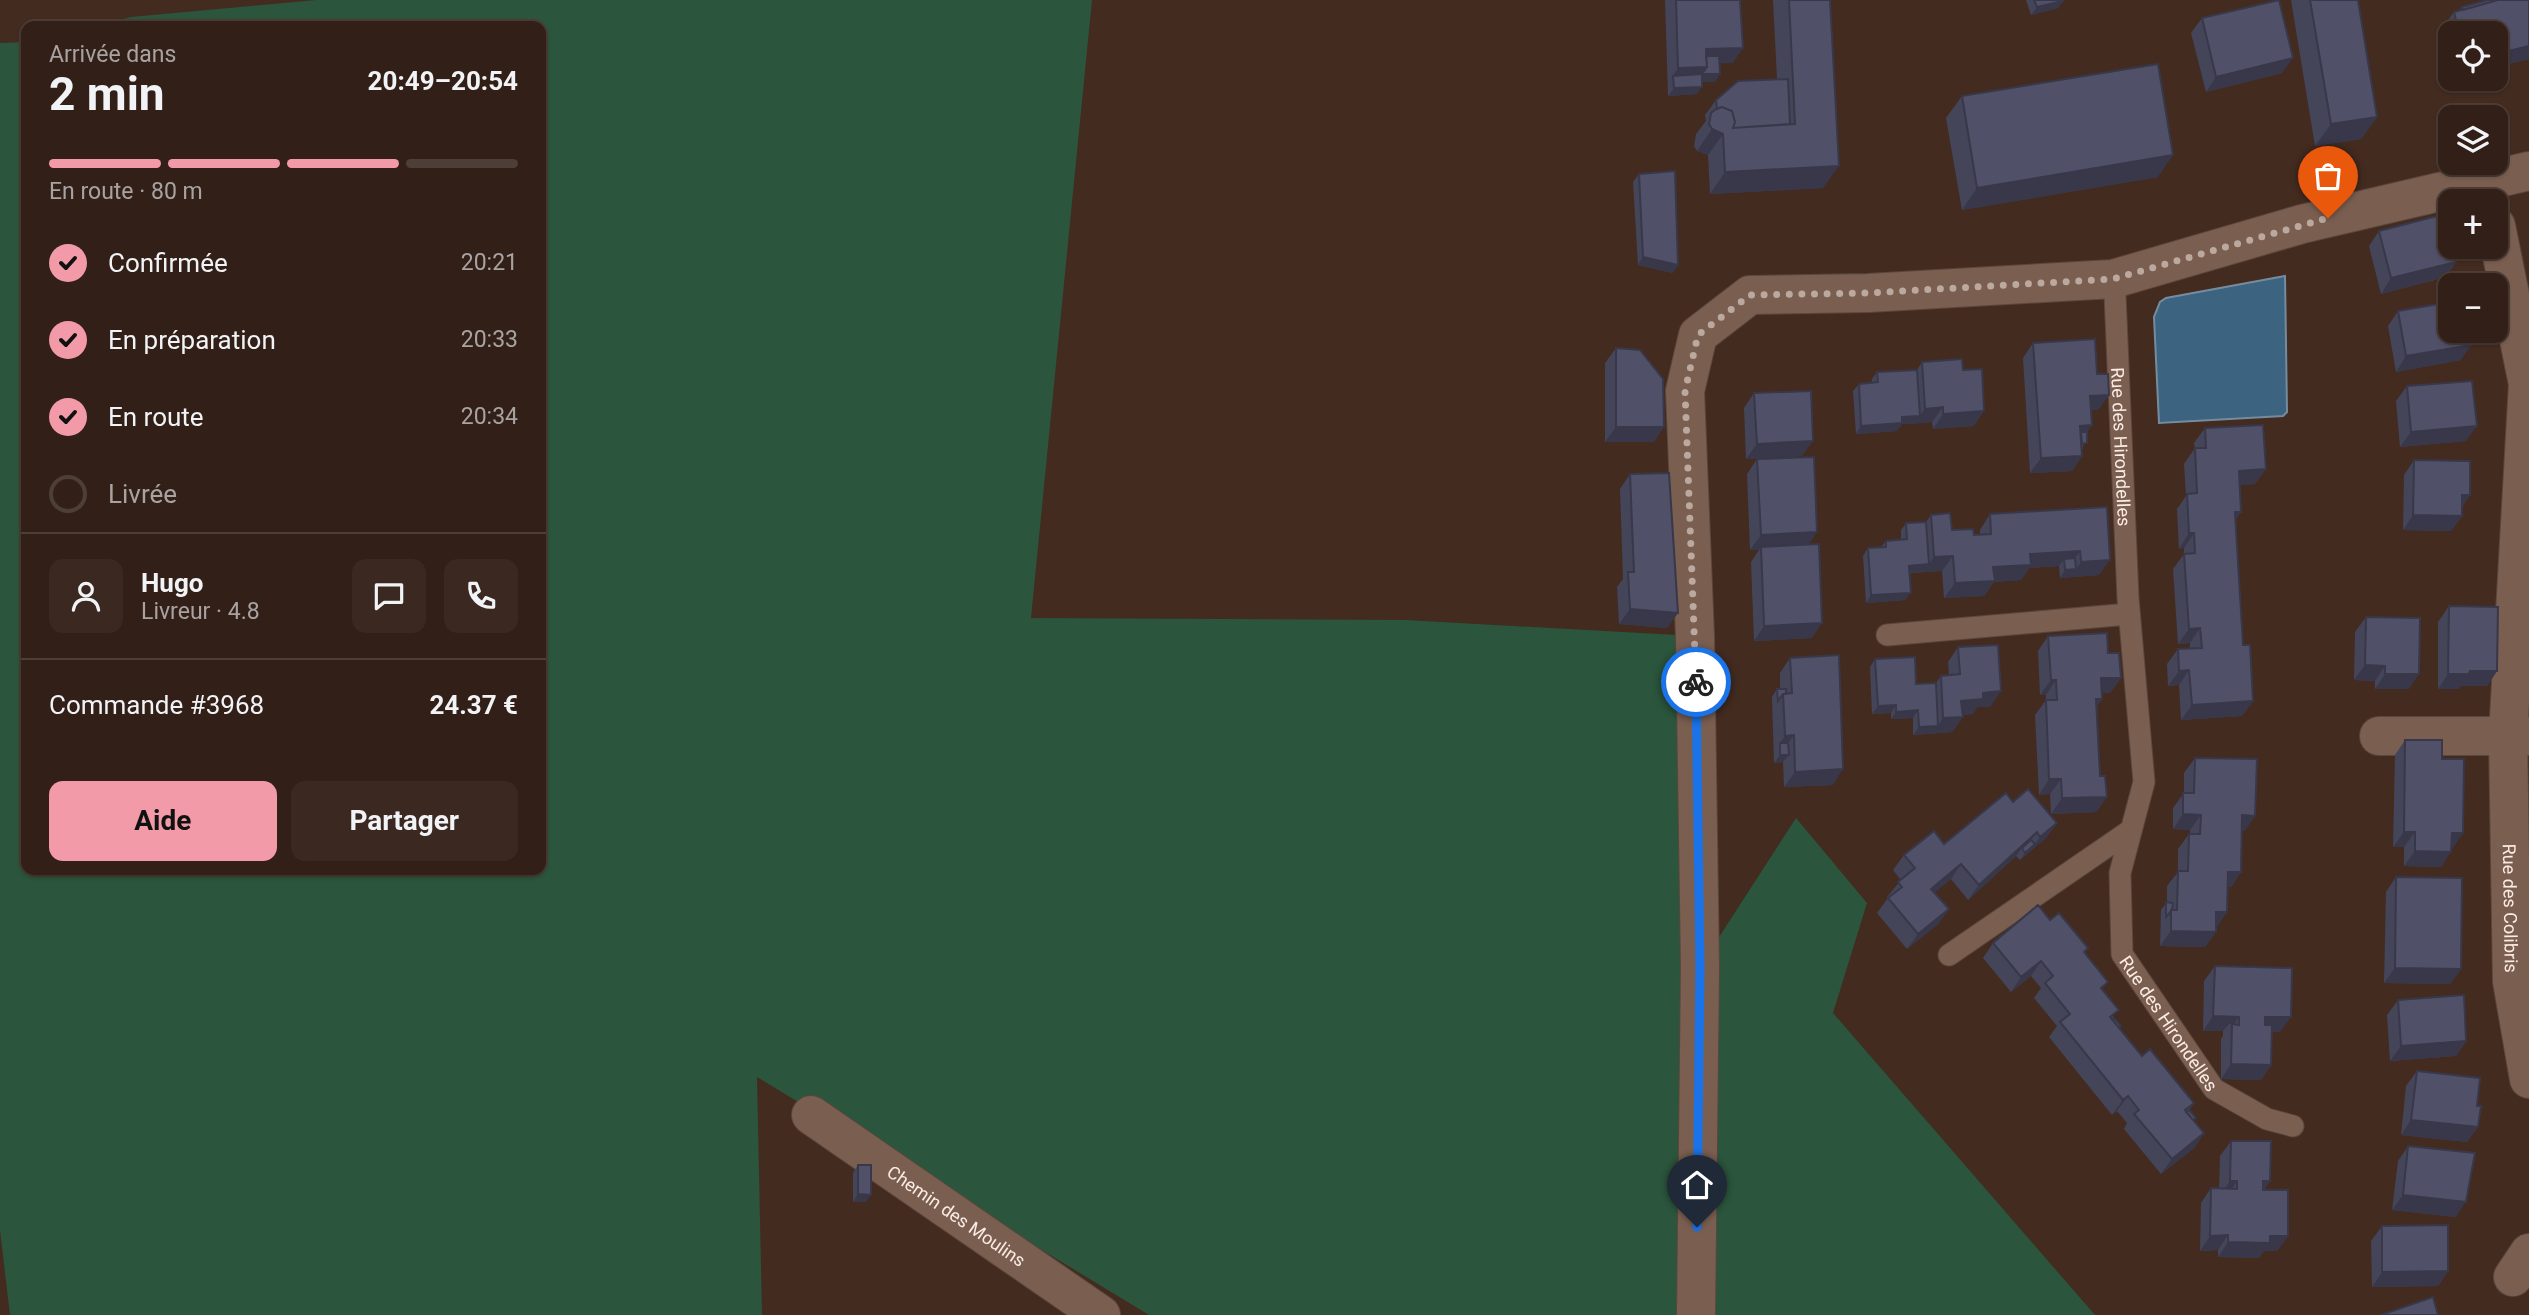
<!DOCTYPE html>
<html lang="fr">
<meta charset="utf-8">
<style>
:root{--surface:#322018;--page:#3a2821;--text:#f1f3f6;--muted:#a8a3a2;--line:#4d3e37;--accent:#f39aa8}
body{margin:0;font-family:Roboto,sans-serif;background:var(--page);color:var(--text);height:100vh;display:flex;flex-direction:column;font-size:26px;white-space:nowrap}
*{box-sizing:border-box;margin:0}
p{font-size:23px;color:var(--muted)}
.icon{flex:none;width:38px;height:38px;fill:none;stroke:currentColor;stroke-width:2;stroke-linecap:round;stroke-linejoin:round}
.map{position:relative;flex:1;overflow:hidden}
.side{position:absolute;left:21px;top:21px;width:525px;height:854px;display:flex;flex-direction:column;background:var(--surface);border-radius:14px;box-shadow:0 2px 5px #0004,0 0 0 2px var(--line)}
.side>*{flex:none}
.tools{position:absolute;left:2438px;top:21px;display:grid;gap:14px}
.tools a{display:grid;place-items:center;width:70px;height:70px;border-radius:14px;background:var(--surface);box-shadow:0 2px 5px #0004,0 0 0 2px var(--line);font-size:35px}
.pin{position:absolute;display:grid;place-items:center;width:60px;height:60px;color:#fff;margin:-72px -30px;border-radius:50% 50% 50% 0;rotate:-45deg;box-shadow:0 0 7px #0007}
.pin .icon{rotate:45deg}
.courier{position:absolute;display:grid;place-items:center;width:70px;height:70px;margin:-35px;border:5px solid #1a73e8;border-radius:50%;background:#fff;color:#222;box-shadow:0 2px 9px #0007}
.overview em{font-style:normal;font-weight:700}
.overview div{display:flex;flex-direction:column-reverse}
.overview{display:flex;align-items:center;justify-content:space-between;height:119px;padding:0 28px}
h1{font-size:46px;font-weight:700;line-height:52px}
.bar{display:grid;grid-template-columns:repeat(4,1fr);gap:10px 7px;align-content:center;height:84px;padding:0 28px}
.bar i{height:9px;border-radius:5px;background:var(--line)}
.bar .current{background:var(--accent)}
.bar p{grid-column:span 4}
.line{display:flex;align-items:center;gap:18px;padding:0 28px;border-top:2px solid var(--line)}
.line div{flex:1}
.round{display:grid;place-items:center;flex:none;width:74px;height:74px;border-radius:14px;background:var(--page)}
ol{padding:0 28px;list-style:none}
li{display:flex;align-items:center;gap:21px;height:77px}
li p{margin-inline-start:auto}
li .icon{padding:7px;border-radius:50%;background:var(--accent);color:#111;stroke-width:4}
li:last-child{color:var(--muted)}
li i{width:38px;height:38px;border:4px solid var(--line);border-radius:50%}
.primary-button{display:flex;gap:14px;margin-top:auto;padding:14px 28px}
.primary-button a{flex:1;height:80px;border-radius:14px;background:var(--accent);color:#111;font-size:28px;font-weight:700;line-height:80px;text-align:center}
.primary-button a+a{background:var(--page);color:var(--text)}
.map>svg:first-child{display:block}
.green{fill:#2b553c}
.water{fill:#3c6380;stroke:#758c9e;stroke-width:2}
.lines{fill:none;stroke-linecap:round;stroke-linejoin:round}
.lane-casing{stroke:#5b473d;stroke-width:23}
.street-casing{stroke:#5b473d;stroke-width:40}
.lane{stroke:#7a5f51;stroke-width:21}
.street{stroke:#7a5f51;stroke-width:38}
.wall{fill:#45455a}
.shaded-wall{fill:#38384a}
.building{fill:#505069;stroke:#38384a;stroke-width:2}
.done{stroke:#bba89f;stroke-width:7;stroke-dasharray:0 12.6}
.route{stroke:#1a73e8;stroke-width:9}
.labels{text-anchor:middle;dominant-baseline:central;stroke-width:6;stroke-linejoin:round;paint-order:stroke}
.street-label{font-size:18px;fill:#fbebe3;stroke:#221712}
</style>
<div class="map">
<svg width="2529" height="1315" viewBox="0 0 2529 1315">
<rect width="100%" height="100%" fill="#432b20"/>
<path class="green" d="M316,0H1092L1031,618L1405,620L1695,636L1701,965L1796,818L1867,903L1833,1013L2095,1315H1149L757,1077L762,1315H10L0,1230V43L26,42V870H541V26H96L131,17Z"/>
<path class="water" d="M2285,276L2287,412L2283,416L2159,423L2154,317L2160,302L2166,298Z"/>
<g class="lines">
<defs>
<g id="lane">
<path id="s1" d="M2113,279L2115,295L2128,598L2144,782L2120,873L2122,954L2214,1089L2267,1119L2293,1126"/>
<path d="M1887,635L2129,614"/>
<path d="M1949,955L2131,830"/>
</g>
<g id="street">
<path id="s2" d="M2496,226L2528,384L2508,736L2512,981L2529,1079"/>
<path d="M2379,736H2529"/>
<path id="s3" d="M811,1115L1101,1315"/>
<path d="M2513,1277L2529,1253"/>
<path d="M1696,1315L1700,967L1695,636L1685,391L1698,335L1750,295L1868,293L2113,279L2302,224L2529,171"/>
</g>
</defs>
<use href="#lane" class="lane-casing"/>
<use href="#street" class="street-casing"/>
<use href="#lane" class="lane"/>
<use href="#street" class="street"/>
</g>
<path class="wall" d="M1665,0H1740L1733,63H1719L1715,82H1702L1697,94L1668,96Z
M1773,0H1830L1823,188L1710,194L1708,155L1697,151L1694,146L1696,134L1706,121L1705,115L1716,100L1777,79Z
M2026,0H2063V1L2058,8L2031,15Z
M2291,0H2358L2377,117L2361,139L2315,146Z
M2529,0V59L2496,67V33H2450V55L2443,27L2454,12L2459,11L2462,7Z
M2202,18L2282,73L2206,92L2191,33Z
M1962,96L2158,177L1962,210L1946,118Z
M1639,174L1673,273L1638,265L1633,182Z
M2379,231L2448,242L2456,262L2446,277L2381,294L2369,246Z
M2398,311L2461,360L2396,372L2388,326Z
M2033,343L2097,374L2109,395L2098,410H2091L2092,425L2087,432L2082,450V456L2072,471L2030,473L2023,358Z
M1616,348L1654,442H1605V363Z
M1922,362L1963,370L1974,426L1933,429L1932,422L1902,424L1897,431L1856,434L1853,391L1859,384L1872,383V379L1877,372L1917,370Z
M2407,386L2466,441L2400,447L2396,401Z
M1754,393L1802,456L1746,459L1744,408Z
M2205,428L2266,469L2255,484L2240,485L2241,512L2235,520L2243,645L2253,701L2242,716L2181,720L2179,685L2168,686L2167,664L2178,649H2190V643L2178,644L2173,569L2184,554V548L2179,549L2177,509L2186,496L2184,464L2195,448L2194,443Z
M1757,459L1808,545L1812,638L1754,641L1751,562L1759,550H1750L1747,474Z
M2414,460L2470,495L2462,507V516L2451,531L2403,530L2404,475Z
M1630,474L1678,613L1667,628L1619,624L1617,587L1623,579L1620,489Z
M2107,507L2099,575L2060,578L2059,566L2029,568L2021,580L1994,582L1984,596L1944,598L1942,571L1910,573L1905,600L1866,603L1863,556L1868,548L1881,547L1886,541L1901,540V530L1906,523L1926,522L1931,515L1952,530L1974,535H1980V530L1990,514Z
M2449,606L2497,671L2487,686H2461L2459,689H2438V622Z
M2366,617L2409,689H2375V681L2354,680L2355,632Z
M2048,636L2108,653L2121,678L2110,693H2102V699L2097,706L2100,776L2107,797L2096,812L2051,814L2050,794L2039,795L2035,715L2046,700V695H2040L2038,651Z
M1958,647L1990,707H1977L1973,714L1963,715V717L1952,732L1913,735V718L1891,719V713L1872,714L1870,667L1875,659L1916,684L1936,683L1941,676L1949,675L1948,662Z
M1790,658L1833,785L1784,787L1783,762L1774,763L1772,697L1777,689H1780V673Z
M2405,740L2442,759L2463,833L2451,848L2441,867L2404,866V847H2393L2395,755Z
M2195,758L2245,831L2242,830L2241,872L2231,887H2228L2227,912L2216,927V932L2205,947L2160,946L2161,910L2167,902V886L2178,872V849L2189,834H2190V830L2173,829V808L2184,793V773Z
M2013,802L2057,823L2046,838L2020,860L2016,856L1968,900L1951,879L1935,892L1949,909L1938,924L1907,949L1877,913L1888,898L1887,897L1901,880L1893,870L1904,855L1944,844Z
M2396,877L2461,969L2450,984L2384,983L2386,892Z
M2050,920L2085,953L2114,1018L2121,1026L2119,1029L2142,1056L2194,1103L2189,1110L2194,1121L2204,1133L2194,1148L2161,1174L2124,1129L2127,1123L2117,1111L2112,1115L2049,1037L2057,1026L2034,998L2041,988L2031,976L2011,992L1983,958L1993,943Z
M2215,966L2280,1032H2272L2271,1065L2261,1080L2221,1079V1039L2223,1036V1031H2203L2204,981Z
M2398,1000L2466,1041L2456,1056L2390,1061L2387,1015Z
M2417,1071L2477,1106L2478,1127L2467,1142L2401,1135L2406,1086Z
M2231,1141L2270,1181L2264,1190L2288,1236L2277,1251H2264L2259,1258L2218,1257V1250L2200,1251L2201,1203L2211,1188L2219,1189L2220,1156Z
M2408,1146L2456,1217L2392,1210L2398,1161Z
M858,1165L866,1202H853V1173Z
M2382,1226L2448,1271L2438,1286L2372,1287L2371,1241Z"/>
<path class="shaded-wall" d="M2063,1L2058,8L2031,15L2037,7Z
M2529,46V59L2496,67V54Z
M1743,48L1733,63L1701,64L1706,49Z
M2293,58L2282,73L2206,92L2216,77Z
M1707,67L1696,82L1673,76L1668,83L1678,68Z
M1702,74H1720L1715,82H1696Z
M1702,87L1697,94L1668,96L1674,88Z
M2377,117L2361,139L2315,146L2331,124Z
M1712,129L1723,134L1708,155L1697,151Z
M2173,155L2158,177L1962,210L1977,188Z
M1839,166L1823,188L1710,194L1725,172Z
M1643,257L1678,265L1673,273L1638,265Z
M2456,262L2446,277L2381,294L2391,278Z
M2471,345L2461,360L2396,372L2406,356Z
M2109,395L2098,410L2079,411L2090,396Z
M1943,407L1932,422L1914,424L1925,409Z
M1984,411L1974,426L1933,429L1943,414Z
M1920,416L1914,424H1902L1897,431L1856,434L1861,426L1902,417Z
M2092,425L2081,440L2080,426Z
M2477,426L2466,441L2400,447L2411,432Z
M1616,427H1664L1654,442H1605Z
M1813,441L1802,456L1746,459L1757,444Z
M2082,456L2072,471L2030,473L2041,458Z
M2266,469L2255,484L2228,486L2239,471Z
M2462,495H2470L2459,510Z
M2235,512H2241L2231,527Z
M2413,515L2462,516L2451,531L2403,530Z
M1817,532L1807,547H1761L1759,550H1750L1761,535Z
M2189,533H2194L2184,548L2179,549Z
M2080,551L2070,566L2064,559L2059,566L2029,568L2021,580L1994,582L1984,596L1944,598L1955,583L2030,554Z
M1953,556L1942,571L1904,573L1909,566L1929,564L1934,557Z
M2110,560L2099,575L2060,578L2065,570L2076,569L2081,562Z
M1911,593L1905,600L1866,603L1871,595Z
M1630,609L1678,613L1667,628L1619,624Z
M1822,623L1812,638L1754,641L1764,626Z
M2200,628L2190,643L2178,644L2189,629Z
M2365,665L2385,666L2375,681L2354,680Z
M2189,670L2179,685L2168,686L2179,671Z
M2470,671H2497L2487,686H2461L2459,689H2438L2448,674Z
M2385,674H2419L2409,689H2375Z
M2101,678H2121L2110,693H2090Z
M2051,680H2056L2046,695H2040Z
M2001,691L1990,707H1977L1973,714L1951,716L1961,701L1983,693Z
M2096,699H2102L2091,714Z
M2253,701L2242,716L2181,720L2192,705Z
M1896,705L1891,713L1872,714L1878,706Z
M1918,710L1913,718L1891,719L1896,712Z
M1963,717L1952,732L1913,735L1919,727L1938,726L1943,718Z
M1794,735L1783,750L1780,743L1785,736Z
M1780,755H1789L1783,762L1774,763Z
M1843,769L1833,785L1784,787L1795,772Z
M2049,779H2061L2050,794L2039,795Z
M2107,797L2096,812L2051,814L2062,798Z
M2183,814L2201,815L2190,830L2173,829Z
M2242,815L2255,816L2245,831L2232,830Z
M2057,823L2046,838L2020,860L2025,853L2035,844L2040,837Z
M2037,832L2026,847L2022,848L2016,856L1968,900L1979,885Z
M2404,832H2415L2404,847H2393Z
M2452,833H2463L2453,848H2442Z
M2415,851L2451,852L2441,867L2404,866Z
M1961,864L1951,879L1921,904L1931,889Z
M2228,872H2241L2231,887H2218Z
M1949,909L1938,924L1907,949L1918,934Z
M2216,912H2227L2217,927H2205Z
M2171,931L2216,932L2205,947L2160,946Z
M2041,961L2031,976L2011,992L2021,977Z
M2395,968L2461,969L2450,984L2384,983Z
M2213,1016L2239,1017L2232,1027V1024H2229L2223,1031H2203Z
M2265,1017H2291L2280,1032H2260Z
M2466,1041L2456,1056L2390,1061L2401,1046Z
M2231,1064L2271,1065L2261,1080L2221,1079Z
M2128,1096L2117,1111L2112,1115L2123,1100Z
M2411,1120L2478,1127L2467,1142L2401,1135Z
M2204,1133L2194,1148L2161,1174L2172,1159Z
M2230,1181H2237L2227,1196H2219Z
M2263,1181H2270L2259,1197Z
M858,1194L871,1195L866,1202H853Z
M2403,1195L2466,1202L2456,1217L2392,1210Z
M2228,1235L2218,1250L2200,1251L2210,1236Z
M2270,1236H2288L2277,1251H2264L2259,1258L2218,1257L2228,1242Z
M2448,1271L2438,1286L2372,1287L2382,1272Z"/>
<path class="building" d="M1676,0H1740L1743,48L1706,49L1707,67L1678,68Z
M1789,0H1830L1839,166L1725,172L1723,134L1712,129L1709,124L1711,113L1716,109L1722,107L1732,111L1735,122L1733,128L1795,124Z
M2034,0H2063V1L2037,7Z
M2279,0L2293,58L2216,77L2202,18Z
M2310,0H2358L2377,117L2331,124Z
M2488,0H2498L2463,10L2462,7Z
M2498,0H2529V46L2496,54V33H2459L2454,12Z
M1706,56H1719L1720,74H1702L1707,67Z
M2158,64L2173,155L1977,188L1962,96Z
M1702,74V87L1674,88L1673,76Z
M1788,79L1790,124L1733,128L1735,122L1732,111L1722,107L1717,109L1716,100L1738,81Z
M1675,171L1678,265L1643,257L1639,174Z
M2441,215L2448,242L2450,241V247H2453L2456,262L2391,278L2379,231Z
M2450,302V331H2469L2471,345L2406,356L2398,311Z
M2095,339L2097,374H2108L2109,395L2090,396L2092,425L2080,426L2082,456L2041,458L2033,343Z
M1616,348L1640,350L1663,379L1664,427H1616Z
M1962,359L1963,370L1982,369L1984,411L1943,414V407L1925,409L1922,362Z
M1917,370L1920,416L1902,417V423L1861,426L1859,384L1878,382L1877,372Z
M2472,381L2477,426L2411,432L2407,386Z
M1811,391L1813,441L1757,444L1754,393Z
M2263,425L2266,469L2239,471L2241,512H2235L2243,645H2250L2253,701L2192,705L2189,670L2179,671L2178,649L2202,648L2200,628L2189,629L2184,554L2195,553L2194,533H2189L2187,494L2197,493L2195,448H2206L2205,428Z
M2081,432H2087V443L2082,444Z
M1814,457L1817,532L1761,535L1757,459Z
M2414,460L2470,461V495H2462V516L2413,515Z
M1669,473L1678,613L1630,609L1628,572H1634L1630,474Z
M2107,507L2110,560L2081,562L2080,551L2030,554L2031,565L1993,567L1995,581L1955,583L1953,556L1934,557L1931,515L1950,513L1952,530L1973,529L1974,535L1991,534L1990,514Z
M1926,522L1929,564L1909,566L1911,593L1871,595L1868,548L1886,547V541L1907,539L1906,523Z
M1819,544L1822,623L1764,626L1761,547Z
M2075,558L2076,569L2065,570L2064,559Z
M2449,606L2498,607L2497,671H2470L2469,674H2448Z
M2366,617L2420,618L2419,674H2385V666L2365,665Z
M2107,633L2108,653H2119L2121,678H2101L2102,699H2096L2100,776H2105L2107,797L2062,798L2061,779H2049L2046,700H2057L2056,680H2051L2048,636Z
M1998,645L2001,691L1983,693V699L1961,701L1963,717L1943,718L1941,676L1960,674L1958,647Z
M1839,655L1843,769L1795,772L1794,735L1785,736L1784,714L1783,694L1792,693L1790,658Z
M1915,657L1916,684L1936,683L1938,726L1919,727L1918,710L1896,712V705L1878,706L1875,659Z
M1777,689H1786V694H1783L1778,701Z
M2405,740H2442V759H2464L2463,833H2452L2451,852L2415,851V832H2404Z
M1780,743H1788L1789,755H1780Z
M2195,758L2257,759L2255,816L2242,815L2241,872H2228L2227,912H2216V932L2171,931V910H2177L2178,871H2188L2189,834H2200L2201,815L2183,814V793H2194Z
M2028,789L2057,823L2040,837L2037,832L1979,885L1961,864L1931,889L1949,909L1918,934L1888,898L1902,887L1898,882L1915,868L1904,855L1934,831L1944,844L2006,793L2013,802Z
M2031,840L2035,844L2025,853L2022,848Z
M2396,877L2462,878L2461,969L2395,968Z
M2166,902L2173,903L2172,910L2166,917Z
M2038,905L2050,920L2059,913L2088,948L2084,952L2108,982L2101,988L2119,1010L2110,1017L2142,1056L2150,1049L2194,1103L2185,1110L2204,1133L2172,1159L2134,1114L2139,1110L2128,1096L2123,1100L2060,1022L2070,1014L2045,983L2053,976L2041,961L2021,977L1993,943Z
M2215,966L2292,968L2291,1017H2265V1025H2272L2271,1065L2231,1064L2232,1024L2239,1025V1017L2213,1016Z
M2464,995L2466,1041L2401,1046L2398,1000Z
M2114,1018L2121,1026L2119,1028L2112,1019Z
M2417,1071L2480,1078L2477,1106H2481L2478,1127L2411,1120Z
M2189,1110L2196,1118L2193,1120L2186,1112Z
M2231,1141H2271L2270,1181H2263V1190H2288V1236H2270V1243L2228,1242V1235L2210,1236L2211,1188L2237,1189V1181H2230Z
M2408,1146L2475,1153L2466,1202L2403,1195Z
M858,1165H871V1195L858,1194Z
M2448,1225V1271L2382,1272V1226Z
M2433,1297L2438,1315H2381Z"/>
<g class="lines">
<path class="done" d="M1696,682L1685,391L1698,335L1750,295L1868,293L2113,279L2328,218"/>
<path class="route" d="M1696,682L1700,967L1697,1227"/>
</g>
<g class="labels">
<g class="street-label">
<text stroke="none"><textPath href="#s1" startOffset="168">Rue des Hirondelles</textPath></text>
<text stroke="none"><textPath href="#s2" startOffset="686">Rue des Colibris</textPath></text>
<text stroke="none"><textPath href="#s1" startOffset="763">Rue des Hirondelles</textPath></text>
<text stroke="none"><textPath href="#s3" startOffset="177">Chemin des Moulins</textPath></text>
</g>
</g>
</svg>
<div class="tools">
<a><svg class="icon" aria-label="locate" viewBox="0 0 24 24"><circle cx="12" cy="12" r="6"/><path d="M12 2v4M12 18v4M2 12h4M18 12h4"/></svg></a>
<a><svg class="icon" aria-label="layers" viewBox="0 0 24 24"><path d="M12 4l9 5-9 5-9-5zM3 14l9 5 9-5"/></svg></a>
<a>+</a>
<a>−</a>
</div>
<div class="pin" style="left:2328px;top:218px;background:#ea580c"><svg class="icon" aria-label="bag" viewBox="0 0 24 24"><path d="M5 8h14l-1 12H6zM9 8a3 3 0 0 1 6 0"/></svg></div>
<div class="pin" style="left:1697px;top:1227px;background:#1f2937"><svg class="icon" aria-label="home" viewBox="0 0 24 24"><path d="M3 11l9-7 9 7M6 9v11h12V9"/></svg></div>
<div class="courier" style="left:1696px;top:682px"><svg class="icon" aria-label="bike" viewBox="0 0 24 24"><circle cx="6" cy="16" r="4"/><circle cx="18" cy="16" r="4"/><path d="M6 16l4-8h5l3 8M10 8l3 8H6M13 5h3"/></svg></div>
<section class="side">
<div class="overview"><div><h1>2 min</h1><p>Arrivée dans</p></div><em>20:49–20:54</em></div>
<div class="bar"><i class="current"></i><i class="current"></i><i class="current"></i><i></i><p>En route · 80 m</p></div>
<ol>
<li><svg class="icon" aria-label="check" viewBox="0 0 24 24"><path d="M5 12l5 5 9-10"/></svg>Confirmée<p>20:21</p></li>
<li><svg class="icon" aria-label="check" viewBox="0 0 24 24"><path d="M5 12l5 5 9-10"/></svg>En préparation<p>20:33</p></li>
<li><svg class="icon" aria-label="check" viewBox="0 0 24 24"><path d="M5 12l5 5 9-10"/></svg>En route<p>20:34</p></li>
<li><i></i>Livrée</li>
</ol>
<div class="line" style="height:126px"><a class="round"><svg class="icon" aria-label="person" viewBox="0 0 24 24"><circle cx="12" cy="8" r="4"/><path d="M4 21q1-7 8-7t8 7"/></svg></a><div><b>Hugo</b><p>Livreur · 4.8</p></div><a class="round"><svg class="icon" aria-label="chat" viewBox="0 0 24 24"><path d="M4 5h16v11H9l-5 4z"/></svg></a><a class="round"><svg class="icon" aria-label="phone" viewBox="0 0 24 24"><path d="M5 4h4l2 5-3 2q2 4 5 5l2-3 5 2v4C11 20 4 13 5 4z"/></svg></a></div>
<div class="line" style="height:91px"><div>Commande #3968</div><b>24.37 €</b></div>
<div class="primary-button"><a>Aide</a><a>Partager</a></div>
</section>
</div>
